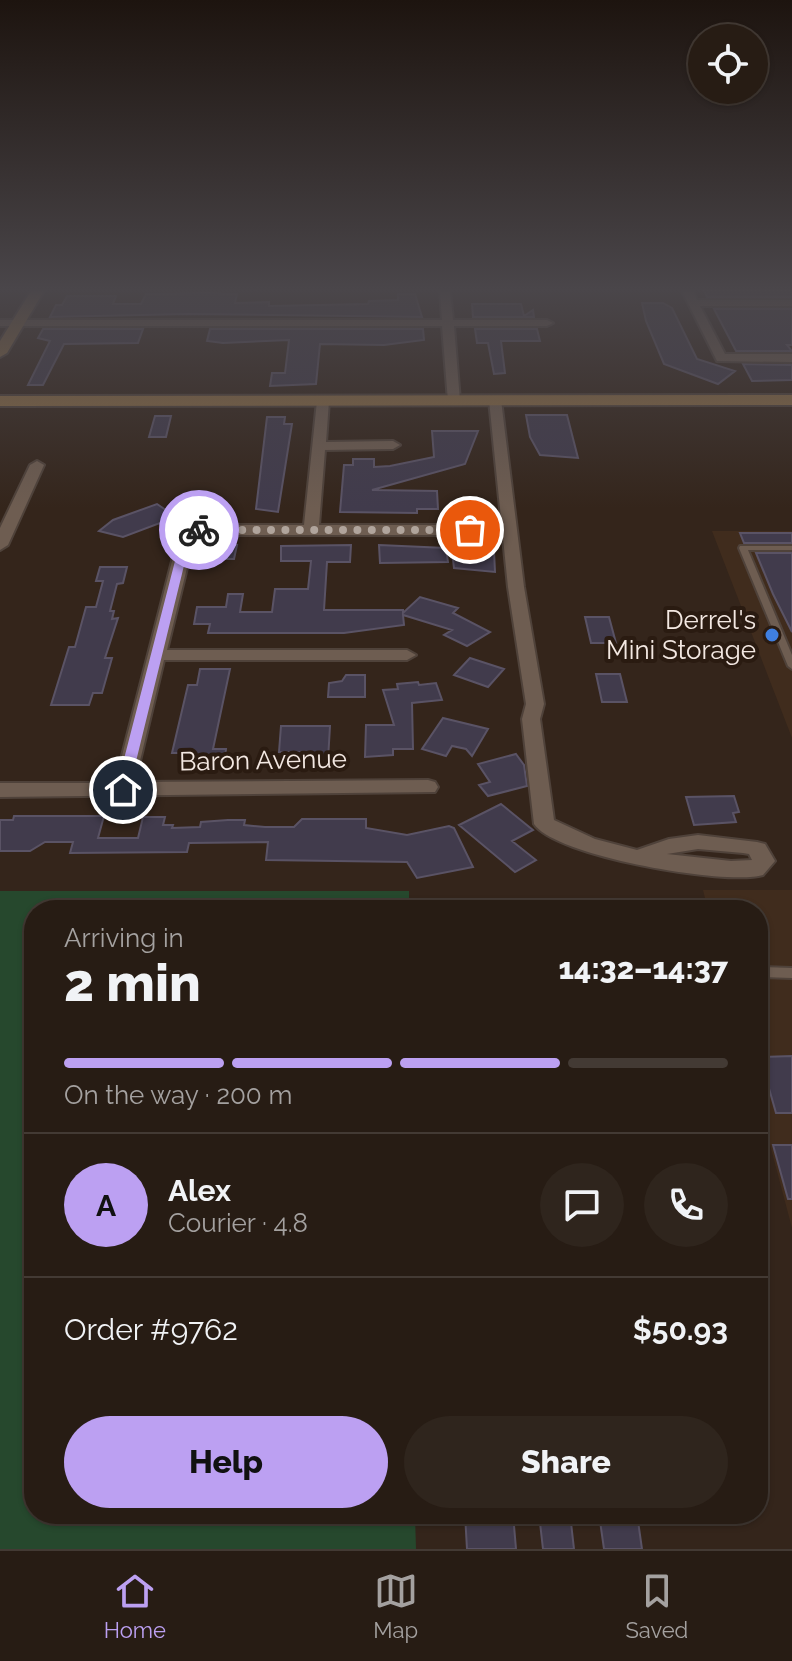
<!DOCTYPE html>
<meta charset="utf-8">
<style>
:root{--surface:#271c14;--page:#2f251d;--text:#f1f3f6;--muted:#a4a1a0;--line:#433a34;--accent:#bca0f2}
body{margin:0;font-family:Raleway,sans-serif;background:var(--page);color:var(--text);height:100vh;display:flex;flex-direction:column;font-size:30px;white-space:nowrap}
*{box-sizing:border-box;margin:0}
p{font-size:26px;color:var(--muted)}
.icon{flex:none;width:44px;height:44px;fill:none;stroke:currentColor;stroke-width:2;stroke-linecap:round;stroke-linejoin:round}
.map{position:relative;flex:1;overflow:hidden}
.details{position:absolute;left:24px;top:900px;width:744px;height:624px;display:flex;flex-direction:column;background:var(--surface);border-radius:32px;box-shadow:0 2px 6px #0004,0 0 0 2px var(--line)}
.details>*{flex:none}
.buttons{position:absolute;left:688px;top:24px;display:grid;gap:16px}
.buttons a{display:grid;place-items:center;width:80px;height:80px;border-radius:50%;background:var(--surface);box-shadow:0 2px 6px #0004,0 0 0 2px var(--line);font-size:40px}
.pin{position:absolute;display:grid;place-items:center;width:68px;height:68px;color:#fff;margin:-34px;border:4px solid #fff;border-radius:50%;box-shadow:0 2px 8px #0007}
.courier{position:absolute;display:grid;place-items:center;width:80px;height:80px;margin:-40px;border:6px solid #bca0f2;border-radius:50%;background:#fff;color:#222;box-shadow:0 2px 10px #0007}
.summary em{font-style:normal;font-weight:800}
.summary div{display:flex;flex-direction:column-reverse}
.summary{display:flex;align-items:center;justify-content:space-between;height:136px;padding:0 40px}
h1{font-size:52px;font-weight:800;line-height:60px}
.bar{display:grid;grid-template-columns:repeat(4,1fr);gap:12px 8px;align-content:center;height:96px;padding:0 40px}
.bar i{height:10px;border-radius:6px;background:var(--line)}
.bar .on{background:var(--accent)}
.bar p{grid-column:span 4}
.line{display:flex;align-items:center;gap:20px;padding:0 40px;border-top:2px solid var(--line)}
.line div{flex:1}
.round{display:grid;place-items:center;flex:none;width:84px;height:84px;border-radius:42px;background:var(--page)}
.cta{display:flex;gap:16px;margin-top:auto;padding:16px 40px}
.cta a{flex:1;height:92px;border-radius:48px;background:var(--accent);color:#111;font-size:32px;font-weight:800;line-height:92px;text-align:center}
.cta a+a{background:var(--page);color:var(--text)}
.tab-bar{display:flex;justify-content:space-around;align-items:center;height:112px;border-top:2px solid var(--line);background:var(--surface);font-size:22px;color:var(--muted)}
.tab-bar a{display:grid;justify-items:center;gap:4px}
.tab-bar .on{color:var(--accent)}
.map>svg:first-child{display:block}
.built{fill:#402c1d}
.green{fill:#26482d}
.building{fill:#413b4c;stroke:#5a5365;stroke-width:2}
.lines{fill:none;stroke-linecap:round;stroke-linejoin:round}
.lane-casing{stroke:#4f423a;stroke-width:4}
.street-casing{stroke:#4f423a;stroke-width:4}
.secondary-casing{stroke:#4f423a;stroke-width:4}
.lane{fill:#6e5d51;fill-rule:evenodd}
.street{fill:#6e5d51;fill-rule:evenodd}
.secondary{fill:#8c6d45;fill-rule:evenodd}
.route{fill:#bca0f2}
.done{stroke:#b0a49c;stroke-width:8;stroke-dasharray:0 14.4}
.shop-dot{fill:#3f7fe0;stroke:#2a1b11;stroke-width:3}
.labels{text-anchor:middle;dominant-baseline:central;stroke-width:8;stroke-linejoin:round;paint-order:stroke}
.poi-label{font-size:26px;fill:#f3e8e2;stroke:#2a1b11;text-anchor:end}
.street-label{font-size:26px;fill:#f3e8e2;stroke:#2a1b11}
</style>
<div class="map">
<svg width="792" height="1549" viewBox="0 0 792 1549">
<rect width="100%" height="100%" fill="#34251b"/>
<path class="built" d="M712,531H792V738Z
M703,890H792V1228L758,1099V910H708Z"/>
<path class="green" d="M0,891H409V910H34V1514H415L416,1549H0Z"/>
<path class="building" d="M704,291H792V297H707Z
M208,293L237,294L235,303L269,302V306L368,304L369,301L398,300V294H415L422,317L188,314L50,317L56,305H62L67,296H116L113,304H141L146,294Z
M642,303H663L672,308L697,359L735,371L718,384L664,364L646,321Z
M472,304H521L524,316L533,310L534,317H473Z
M714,309H792V345H787L792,351H736Z
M43,329H143L138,343L64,344L43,385H28L50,341L38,338Z
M210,329H423L424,340L384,345L320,344L316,384L270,386L272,373H285L289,340L223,343L207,341Z
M475,329H537L540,341H501L505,373L494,374L488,343H477Z
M743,364L792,365V380L752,381Z
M526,415H567L578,458L540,455L530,437Z
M155,416H171L166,437H149Z
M267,417H285L284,424H292L278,512L256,509Z
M432,431H478L465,464L372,490L437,491L438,509H417V513L340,512L344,465H353V459H374V467L390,466L434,457Z
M157,504L176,517L123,537L99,531L113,520Z
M740,533H792V543H744Z
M208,545H237L234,559H205Z
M351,545L350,562H327L324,610H403V613L420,597L458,608L453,613L490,632L467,646L444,635L452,630L403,615L404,625L344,633H208L210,624H194L197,607H226L228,594H243L240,612H272L275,589H308L311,561H281V546Z
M379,545L446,548L448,562L380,563Z
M452,551H494L495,572L454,568Z
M756,553H792V632L773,594Z
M100,567H127L123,583L117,584L110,611H114L112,619L118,618L105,658H112L102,693H93L89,705H51L69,647H75L86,607H96L103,581H96Z
M585,617H609L616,643H591Z
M470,658L504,669L488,687L454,675Z
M200,669H230L213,749H226L224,766H181L183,753H172L188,685H197Z
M596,674H620L627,702H602Z
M346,675H365V697H328L329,683L342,681Z
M418,682L419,685L436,683L442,700L412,703L413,749H393V755L365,757L366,725H394L383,690L398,689L397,684Z
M443,718L488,729L472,756L466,749L452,746L446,756L422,749Z
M281,726H330L328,760H301V752H279Z
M516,754L524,765L527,786L488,796L479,785L490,782L478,764Z
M734,796L739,812L733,813L736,822L694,825L686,797Z
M501,804L533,830L512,841L536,860L515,872L459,825Z
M14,816H104L98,838H138L143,817H165L163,825H173L172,828L200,827L201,822L228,820H245L244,825L265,827H294L302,819H366V828L407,835L449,826L454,828L473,867L417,878L407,862L266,860L268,842L189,843L187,852L70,853L73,842H45L30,851H0V820H13Z
M792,1056V1113H776L760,1057Z
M773,1145H792V1199H788Z
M465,1514H513L516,1549H467Z
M539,1514H570L574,1549H543Z
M599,1514H637L642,1549H604Z"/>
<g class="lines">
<defs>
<path id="lane" d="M740,546H792V550H748L792,655V669L788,666L739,548Z
M758,967L792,968V978L758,977Z"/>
<path id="street" d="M440,291H450L453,320H547L553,323L547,326H454L460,401L454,405L448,401L442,326H0V320H442Z
M682,291H693L697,300H792V306H700L725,354H792V362L717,361Z
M495,396L501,400L524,587L544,704L540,719L554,820L595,839L637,850L669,839L698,835L757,842L765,844L775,861L763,875C726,886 555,856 534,824L522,719L526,704L508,587L489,400ZM698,849L743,853L749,854L752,860L731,861L667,854Z
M323,397L329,401L326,442L393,441L400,445L393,449L325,450L319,525H470L478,530L470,535H195L167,650H407L416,655L407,660H164L135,782L428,780L435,782L438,787L435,792L0,797V783H115L180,530L188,525H304L317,401Z
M37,461L44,465L8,545L0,550V528L30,465Z"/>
<path id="secondary" d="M31,291H44L7,353L0,357V341Z
M792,395V405L0,406V396Z"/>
</defs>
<use href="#lane" class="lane-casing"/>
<use href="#street" class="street-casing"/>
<use href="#secondary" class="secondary-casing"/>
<use href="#lane" class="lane"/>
<use href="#street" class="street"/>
<use href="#secondary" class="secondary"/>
</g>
<linearGradient id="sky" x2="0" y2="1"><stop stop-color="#1d140f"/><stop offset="0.57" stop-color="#4a464a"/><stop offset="1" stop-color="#4a464a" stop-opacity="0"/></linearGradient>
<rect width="792" height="508" fill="url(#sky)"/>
<path class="route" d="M188,527L204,530L192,533L129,790L123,794L116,790L183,530Z"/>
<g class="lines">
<path class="done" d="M199,530H470"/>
</g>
<circle class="shop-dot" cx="772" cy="635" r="8"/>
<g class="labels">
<g class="poi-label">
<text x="756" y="620">Derrel's<tspan x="756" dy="30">Mini Storage</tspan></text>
</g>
<g class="street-label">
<text transform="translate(263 760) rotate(-1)">Baron Avenue</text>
</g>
</g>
</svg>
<div class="buttons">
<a><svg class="icon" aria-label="locate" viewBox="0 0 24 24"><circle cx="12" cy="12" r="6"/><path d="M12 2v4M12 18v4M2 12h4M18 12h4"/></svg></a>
</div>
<div class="pin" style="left:470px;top:530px;background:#ea580c"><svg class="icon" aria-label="bag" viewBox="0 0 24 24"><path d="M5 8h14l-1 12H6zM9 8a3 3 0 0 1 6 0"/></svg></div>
<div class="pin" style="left:123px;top:790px;background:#1f2937"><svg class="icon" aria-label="home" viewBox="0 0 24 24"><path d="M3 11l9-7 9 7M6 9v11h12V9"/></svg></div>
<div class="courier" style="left:199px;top:530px"><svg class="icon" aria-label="bike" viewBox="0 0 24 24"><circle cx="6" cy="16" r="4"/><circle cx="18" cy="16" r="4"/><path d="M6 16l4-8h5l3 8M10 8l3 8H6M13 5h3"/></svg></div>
<section class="details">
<div class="summary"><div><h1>2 min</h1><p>Arriving in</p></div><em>14:32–14:37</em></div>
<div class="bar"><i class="on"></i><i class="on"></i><i class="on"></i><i></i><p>On the way · 200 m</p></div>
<div class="line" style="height:144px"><b class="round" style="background:var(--accent);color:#111">A</b><div><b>Alex</b><p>Courier · 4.8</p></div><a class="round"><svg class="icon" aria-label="chat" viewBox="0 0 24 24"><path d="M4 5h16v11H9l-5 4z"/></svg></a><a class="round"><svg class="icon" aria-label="phone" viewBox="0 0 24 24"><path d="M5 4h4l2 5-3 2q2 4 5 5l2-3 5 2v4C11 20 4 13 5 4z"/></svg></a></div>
<div class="line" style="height:104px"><div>Order #9762</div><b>$50.93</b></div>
<div class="cta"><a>Help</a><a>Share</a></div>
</section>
</div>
<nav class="tab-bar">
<a class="on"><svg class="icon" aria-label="home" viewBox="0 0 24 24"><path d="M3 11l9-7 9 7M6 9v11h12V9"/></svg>Home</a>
<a><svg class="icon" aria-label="map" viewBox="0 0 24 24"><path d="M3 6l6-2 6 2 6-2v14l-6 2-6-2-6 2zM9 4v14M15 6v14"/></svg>Map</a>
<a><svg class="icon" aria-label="saved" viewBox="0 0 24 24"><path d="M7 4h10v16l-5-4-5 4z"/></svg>Saved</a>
</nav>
